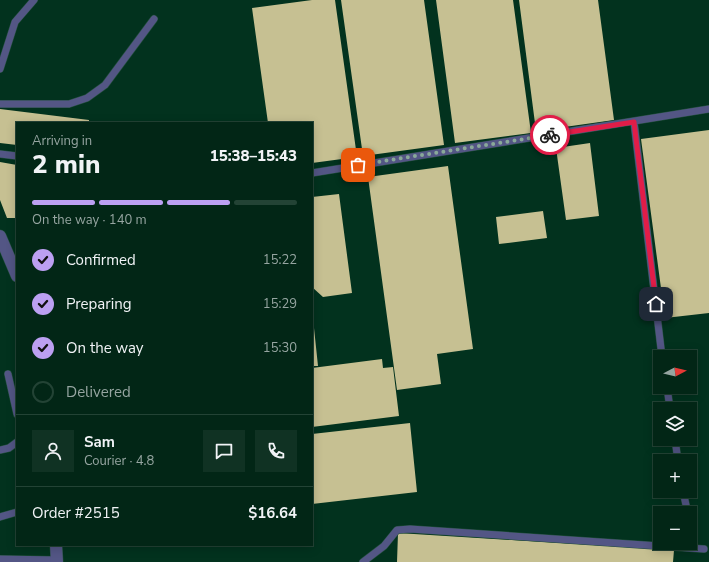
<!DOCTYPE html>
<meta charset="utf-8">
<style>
:root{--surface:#022616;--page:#103223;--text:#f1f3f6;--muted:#96a5a1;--line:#234335;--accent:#bca0f2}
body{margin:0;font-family:"Nunito Sans",sans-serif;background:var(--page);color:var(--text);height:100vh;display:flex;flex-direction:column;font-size:15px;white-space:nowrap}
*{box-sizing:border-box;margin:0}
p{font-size:13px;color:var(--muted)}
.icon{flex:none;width:22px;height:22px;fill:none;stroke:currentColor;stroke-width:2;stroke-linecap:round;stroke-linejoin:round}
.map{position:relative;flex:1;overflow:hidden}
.details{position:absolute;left:16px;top:122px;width:297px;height:424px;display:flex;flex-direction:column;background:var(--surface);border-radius:0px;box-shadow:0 2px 10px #0003,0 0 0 1px var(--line)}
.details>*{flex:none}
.needle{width:26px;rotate:83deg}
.controls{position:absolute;left:653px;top:350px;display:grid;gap:8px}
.controls a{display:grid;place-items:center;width:44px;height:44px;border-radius:0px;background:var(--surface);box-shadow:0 2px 10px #0003,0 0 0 1px var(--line);font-size:20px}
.pin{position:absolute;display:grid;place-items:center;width:34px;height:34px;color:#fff;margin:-17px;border-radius:8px;box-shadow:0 2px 6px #0006}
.courier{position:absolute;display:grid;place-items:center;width:40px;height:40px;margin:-20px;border:3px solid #e11d48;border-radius:50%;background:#fff;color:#222;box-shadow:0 1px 5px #0007}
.overview em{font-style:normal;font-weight:800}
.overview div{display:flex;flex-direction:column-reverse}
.overview{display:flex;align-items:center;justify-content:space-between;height:68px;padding:0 16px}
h1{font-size:26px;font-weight:800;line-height:30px}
.bar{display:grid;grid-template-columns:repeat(4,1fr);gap:6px 4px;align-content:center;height:48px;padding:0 16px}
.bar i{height:5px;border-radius:3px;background:var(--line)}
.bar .on{background:var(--accent)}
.bar p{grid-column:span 4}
.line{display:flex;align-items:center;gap:10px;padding:0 16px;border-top:1px solid var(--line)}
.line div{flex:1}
.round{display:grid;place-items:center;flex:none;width:42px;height:42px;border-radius:0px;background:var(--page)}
ol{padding:0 16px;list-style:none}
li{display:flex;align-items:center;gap:12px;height:44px}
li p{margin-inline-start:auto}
li .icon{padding:4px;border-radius:50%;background:var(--accent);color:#111;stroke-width:4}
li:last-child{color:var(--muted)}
li i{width:22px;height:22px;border:2px solid var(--line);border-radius:50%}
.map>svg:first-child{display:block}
.building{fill:#c6c092}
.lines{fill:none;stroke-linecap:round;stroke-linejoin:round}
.lane-casing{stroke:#234f3c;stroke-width:8}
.street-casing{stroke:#234f3c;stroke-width:13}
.lane{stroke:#535685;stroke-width:7}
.street{stroke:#535685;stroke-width:12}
.done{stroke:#89a999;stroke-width:4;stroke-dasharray:0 7.2}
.route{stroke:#e11d48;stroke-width:5}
</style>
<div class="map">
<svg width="709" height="562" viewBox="0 0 709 562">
<rect width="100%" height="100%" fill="#02321e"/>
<path class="building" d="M312,0H335L357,157L312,163V123H268L252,8Z
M341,0H424L444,145L363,156Z
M436,0H513L531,133L455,143Z
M519,0H598L614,120L536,131Z
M0,109L89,120V123H17V145L0,143Z
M709,130V313L665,318L641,139Z
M590,143L599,216L566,220L556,148Z
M0,162L17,165V218H7L0,200Z
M448,166L473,349L437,354L441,384L397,390L368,177Z
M339,194L352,293L323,297L312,287V197Z
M543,211L547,238L499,244L496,217Z
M312,328H314L318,366H312Z
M382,359L383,368L393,367L399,416L312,427V368Z
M410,423L417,492L312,504V434Z
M398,533L674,550L673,562H397Z"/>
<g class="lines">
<defs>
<path id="lane" d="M0,69L15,22L34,0
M0,104H69L87,98L105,85L154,19
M634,122L662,357
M0,154L17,156
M312,173L709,109
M8,374L17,414
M667,387L670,409
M675,439L678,461
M0,450L9,448L17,442
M683,491L686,505
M0,517L17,512
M0,559L57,560
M363,562L384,546L397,530L410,529L704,549"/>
<path id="street" d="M0,236L17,276
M56,545L57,562"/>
</defs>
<use href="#lane" class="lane-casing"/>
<use href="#street" class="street-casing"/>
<use href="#lane" class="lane"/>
<use href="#street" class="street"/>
</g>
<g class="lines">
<path class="done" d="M358,165L550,135"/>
<path class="route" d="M550,135L634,122L656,304"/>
</g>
</svg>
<div class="controls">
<a><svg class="needle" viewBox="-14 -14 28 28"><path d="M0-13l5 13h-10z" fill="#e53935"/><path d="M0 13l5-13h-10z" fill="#96a5a1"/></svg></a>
<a><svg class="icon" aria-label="layers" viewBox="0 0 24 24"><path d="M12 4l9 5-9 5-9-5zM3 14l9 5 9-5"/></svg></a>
<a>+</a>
<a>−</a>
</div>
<div class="pin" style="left:358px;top:165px;background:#ea580c"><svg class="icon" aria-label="bag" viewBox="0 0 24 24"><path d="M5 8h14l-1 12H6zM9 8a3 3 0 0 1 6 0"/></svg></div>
<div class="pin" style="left:656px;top:304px;background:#1f2937"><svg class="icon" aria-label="home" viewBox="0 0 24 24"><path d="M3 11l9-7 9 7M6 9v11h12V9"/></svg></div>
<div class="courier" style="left:550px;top:135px"><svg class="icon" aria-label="bike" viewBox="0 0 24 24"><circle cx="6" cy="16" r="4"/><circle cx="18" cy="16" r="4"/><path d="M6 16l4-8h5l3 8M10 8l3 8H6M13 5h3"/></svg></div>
<section class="details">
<div class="overview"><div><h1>2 min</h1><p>Arriving in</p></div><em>15:38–15:43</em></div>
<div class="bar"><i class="on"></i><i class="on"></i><i class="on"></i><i></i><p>On the way · 140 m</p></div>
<ol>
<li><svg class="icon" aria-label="check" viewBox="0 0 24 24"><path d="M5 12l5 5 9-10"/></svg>Confirmed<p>15:22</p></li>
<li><svg class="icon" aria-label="check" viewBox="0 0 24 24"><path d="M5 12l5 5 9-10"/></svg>Preparing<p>15:29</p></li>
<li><svg class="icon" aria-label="check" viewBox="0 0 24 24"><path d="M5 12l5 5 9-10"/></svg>On the way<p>15:30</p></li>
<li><i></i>Delivered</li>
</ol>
<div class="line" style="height:72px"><a class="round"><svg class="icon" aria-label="person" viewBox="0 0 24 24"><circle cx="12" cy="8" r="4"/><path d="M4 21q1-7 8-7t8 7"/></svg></a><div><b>Sam</b><p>Courier · 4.8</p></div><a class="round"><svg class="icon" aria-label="chat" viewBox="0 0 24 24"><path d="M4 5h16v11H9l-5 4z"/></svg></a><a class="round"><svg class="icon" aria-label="phone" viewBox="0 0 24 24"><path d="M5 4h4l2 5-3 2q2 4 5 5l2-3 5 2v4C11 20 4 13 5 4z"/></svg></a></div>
<div class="line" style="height:52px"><div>Order #2515</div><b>$16.64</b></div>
</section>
</div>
